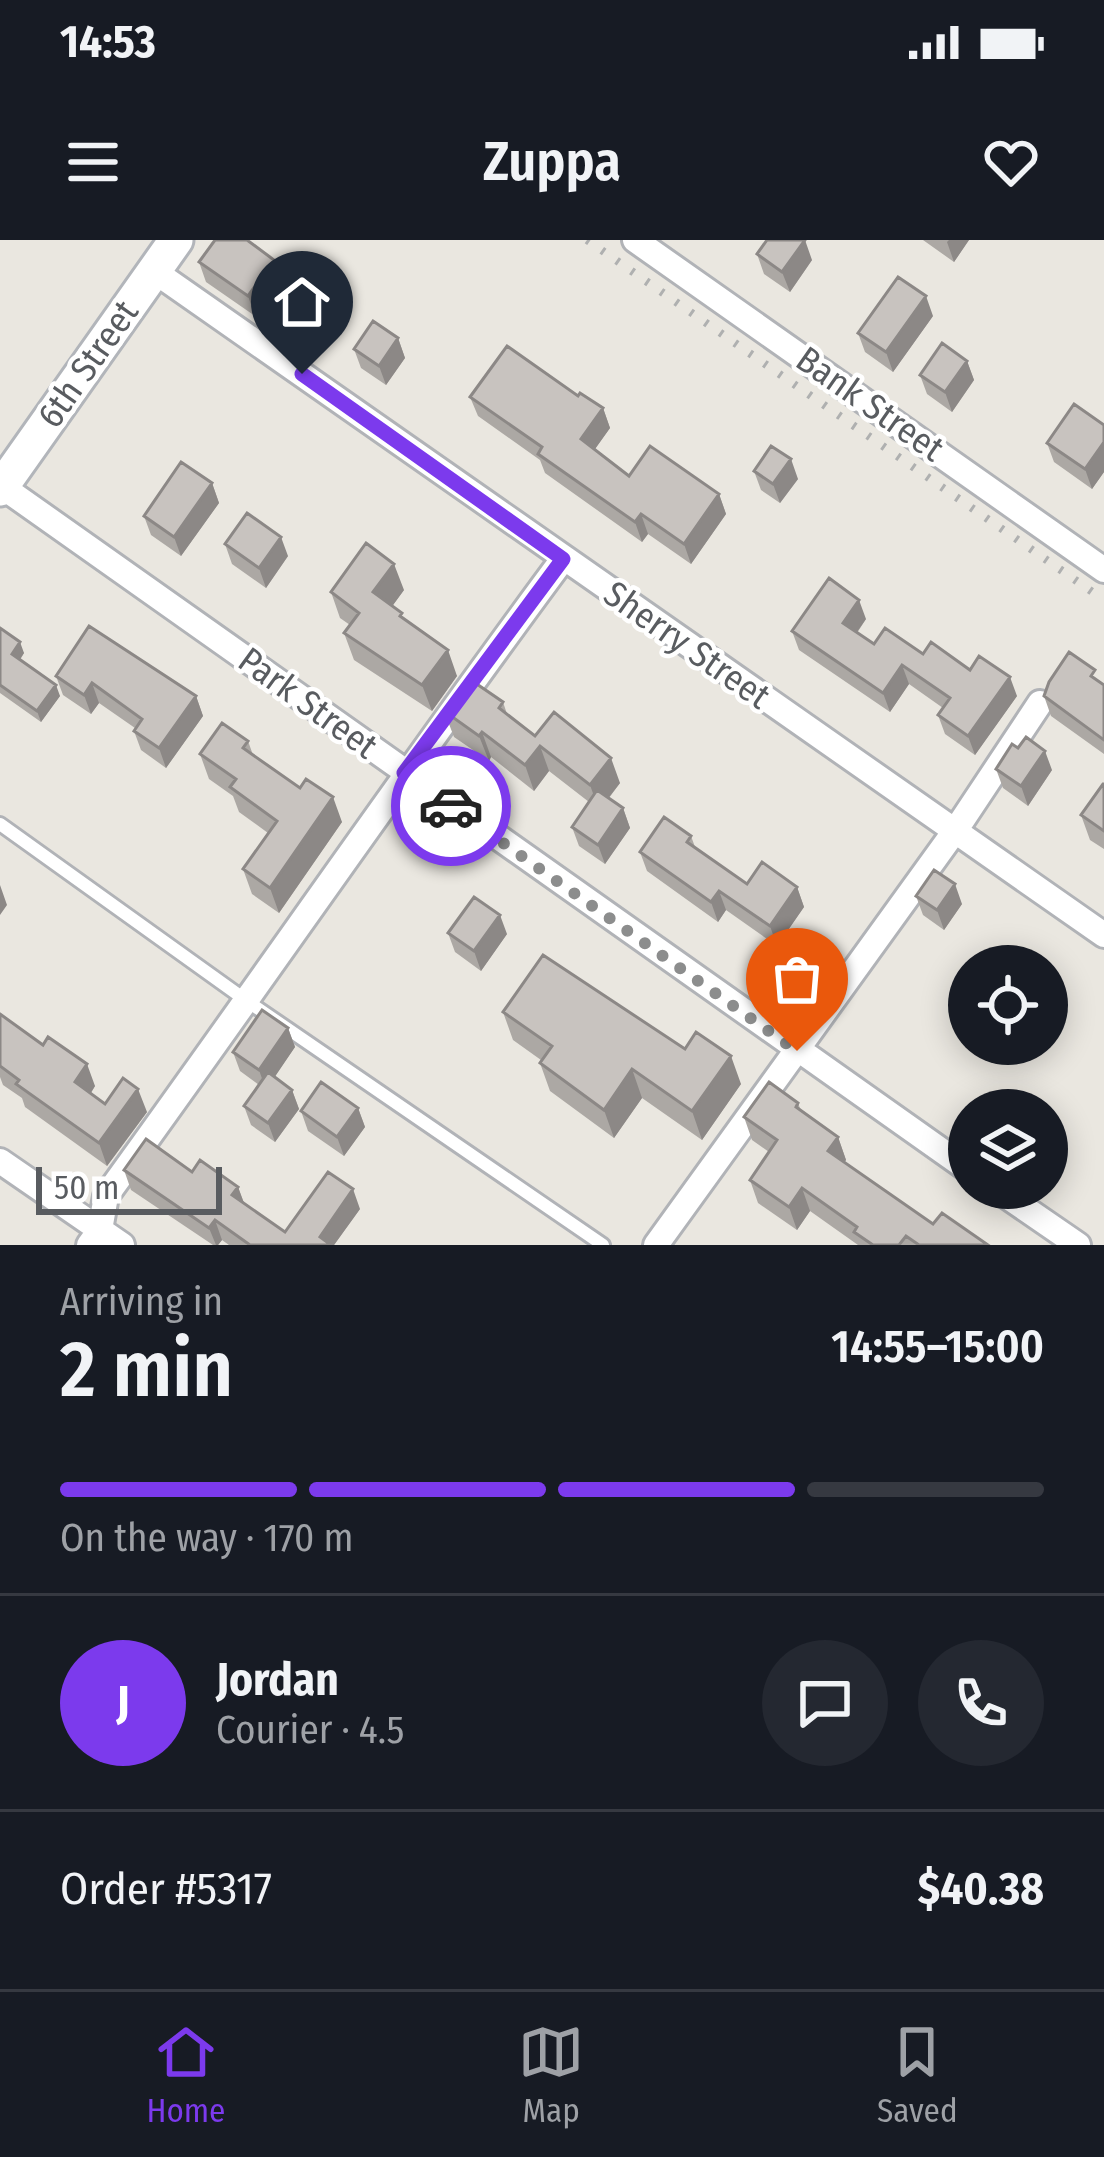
<!DOCTYPE html>
<meta charset="utf-8">
<style>
:root{--surface:#171b24;--page:#242831;--text:#f1f3f6;--muted:#9ea1a6;--line:#363941;--accent:#7c3aed}
body{margin:0;font-family:"Fira Sans Condensed",sans-serif;background:var(--page);color:var(--text);height:100vh;display:flex;flex-direction:column;font-size:45px;white-space:nowrap}
*{box-sizing:border-box;margin:0}
p{font-size:39px;color:var(--muted)}
.icon{flex:none;width:66px;height:66px;fill:none;stroke:currentColor;stroke-width:2;stroke-linecap:round;stroke-linejoin:round}
.map{position:relative;height:1005px;overflow:hidden}
.panel{display:flex;flex-direction:column;background:var(--surface);flex:1}
.panel>*{flex:none}
.fabs{position:absolute;left:948px;top:705px;display:grid;gap:24px}
.fabs a{display:grid;place-items:center;width:120px;height:120px;border-radius:50%;background:var(--surface);box-shadow:0 6px 30px #0003;font-size:60px}
.scale{position:absolute;left:36px;bottom:30px;width:186px;box-sizing:border-box;padding-left:12px;border:6px solid #595c60;border-top:0;font-size:33px;line-height:42px;white-space:nowrap;color:#595c60;-webkit-text-stroke:9px #fff;paint-order:stroke}
.pin{position:absolute;display:grid;place-items:center;width:102px;height:102px;color:#fff;margin:-123px -51px;border-radius:50% 50% 50% 0;rotate:-45deg;box-shadow:0 0 12px #0007}
.pin .icon{rotate:45deg}
.courier{position:absolute;display:grid;place-items:center;width:120px;height:120px;margin:-60px;border:9px solid #7c3aed;border-radius:50%;background:#fff;color:#222;box-shadow:0 3px 15px #0007}
.overview em{font-style:normal;font-weight:600}
.overview div{display:flex;flex-direction:column-reverse}
.overview{display:flex;align-items:center;justify-content:space-between;height:204px;padding:0 60px}
h1{font-size:78px;font-weight:600;line-height:90px}
.bar{display:grid;grid-template-columns:repeat(4,1fr);gap:18px 12px;align-content:center;height:144px;padding:0 60px}
.bar i{height:15px;border-radius:9px;background:var(--line)}
.bar .selected{background:var(--accent)}
.bar p{grid-column:span 4}
.line{display:flex;align-items:center;gap:30px;padding:0 60px;border-top:3px solid var(--line)}
.line div{flex:1}
.round{display:grid;place-items:center;flex:none;width:126px;height:126px;border-radius:63px;background:var(--page)}
.status{display:flex;justify-content:space-between;align-items:center;height:84px;padding:0 60px;background:var(--surface);direction:ltr}
.status svg{height:33px;fill:currentColor}
header{display:flex;justify-content:space-between;align-items:center;height:156px;padding:0 60px;background:var(--surface);font-size:54px;font-weight:600}
.tab-bar{display:flex;justify-content:space-around;align-items:center;height:168px;border-top:3px solid var(--line);background:var(--surface);font-size:33px;color:var(--muted)}
.tab-bar a{display:grid;justify-items:center;gap:6px}
.tab-bar .selected{color:var(--accent)}
.map>svg:first-child{display:block}
.lines{fill:none;stroke-linecap:round;stroke-linejoin:round}
.lane-casing{stroke:#b1b3b7;stroke-width:18}
.street-casing{stroke:#b1b3b7;stroke-width:30}
.secondary-casing{stroke:#b2b5ba;stroke-width:39}
.lane{stroke:#fff;stroke-width:12}
.street{stroke:#fff;stroke-width:24}
.secondary{stroke:#fff;stroke-width:33}
.rail{stroke:#afb0b0;stroke-width:8;stroke-dasharray:3 15;stroke-linecap:butt}
.wall{fill:#aca8a4}
.shaded-wall{fill:#8c8886}
.building{fill:#c8c3bf;stroke:#8c8886;stroke-width:3}
.done{stroke:#8c8d8d;stroke-width:12;stroke-dasharray:0 21.6}
.route{stroke:#7c3aed;stroke-width:15}
.labels{text-anchor:middle;dominant-baseline:central;stroke-width:9;stroke-linejoin:round;paint-order:stroke}
.street-label{font-size:36px;fill:#595c60;stroke:#fff}
</style>
<div class="status"><b>14:53</b><svg viewBox="0 0 49 12"><path d="M0 12V9h3v3zM5 12V6h3v6zM10 12V3h3v9zM15 12V0h3v12zM26 1h20v11H26zM47 4h2v5h-2z"/></svg></div>
<header><svg class="icon" aria-label="menu" viewBox="0 0 24 24"><path d="M4 6h16M4 12h16M4 18h16"/></svg>Zuppa<svg class="icon" aria-label="heart" viewBox="0 0 24 24"><path d="M12 20l-8-8c-3-5 5-10 8-4 3-6 11-1 8 4z"/></svg></header>
<div class="map">
<svg width="1104" height="1005" viewBox="0 0 1104 1005">
<rect width="100%" height="100%" fill="#eae7e0"/>
<g class="lines">
<defs>
<path id="lane" d="M0,584L247,761L603,1005"/>
<path id="street" d="M635,0L1104,330
M154,31L1104,695
M0,245L969,930
M0,921L122,1005
M995,948L1078,1005
M89,1005L100,990L106,956C260,744 407,529 563,319
M656,1005L957,588L1040,463"/>
<path id="secondary" d="M0,249L176,0"/>
</defs>
<use href="#lane" class="lane-casing"/>
<use href="#street" class="street-casing"/>
<use href="#secondary" class="secondary-casing"/>
<use href="#lane" class="lane"/>
<use href="#street" class="street"/>
<use href="#secondary" class="secondary"/>
<path class="rail" d="M587,0L1104,360"/>
</g>
<path class="wall" d="M923,0H969L954,22Z
M757,14L812,20L790,52L764,34Z
M274,20L281,39L255,76L206,42L199,22Z
M933,76L893,132L865,112L858,93Z
M398,98L405,118L386,145L361,128L354,109Z
M967,121L974,140L952,172L927,154L920,135Z
M578,156L603,168L610,188L594,210L629,236L719,254L726,274L691,324L648,294L642,302L545,233L540,220L478,176L470,157Z
M1104,185V232L1092,249L1054,222L1047,203Z
M754,231L798,239L780,263L761,250Z
M212,243L219,263L181,316L151,295L144,276Z
M225,304L288,316L266,348L232,324Z
M404,350L392,366L457,436L432,471L354,420L344,393L350,385L340,378L331,352Z
M866,379L857,393L874,404L923,414L970,430L1017,456L975,515L945,494L938,475L943,468L909,444L890,472L799,410L792,391Z
M0,388L24,413L20,420L60,456L41,482L0,453Z
M56,436L196,456L203,476L166,528L141,510L134,491L135,488L99,463L91,474L63,455Z
M1099,441L1104,445V514L1051,476L1044,456Z
M503,462L507,474L535,496L620,543L609,558L623,568L630,588L605,624L579,606L572,587L589,562L549,531L534,551L491,517L489,521L454,497L444,471Z
M248,501L253,515L342,582L279,673L252,654L243,629L268,593L239,572L233,556L209,539L200,514Z
M996,529L1052,530L1028,566L1003,548Z
M1104,544V609L1090,600L1081,575Z
M691,596L695,607L747,644L797,647L804,667L777,706L726,670L718,682L647,631L640,612Z
M916,656L962,664L944,690L923,675Z
M448,693L507,694L481,731L455,712Z
M503,772L685,809L741,844L702,900L642,858L614,898L550,851L540,823L541,820L513,800Z
M0,774L95,846L91,853L105,864L147,872L107,926L25,867L22,858L3,845L0,837Z
M288,788L295,807L274,837L292,850L299,869L275,902L251,885L244,866L259,845L240,831L233,812Z
M798,863L801,871L838,897L846,920L844,922L933,984L988,1005H858L810,971L797,990L758,963L750,940L769,912L752,900L744,877Z
M358,868L365,887L344,916L308,891L301,871Z
M124,930L192,932L238,947L244,963L285,992L360,969L334,1005H229L222,1000L218,1005H213L131,950Z"/>
<path class="shaded-wall" d="M805,0L812,20L790,52L782,32Z
M949,0H969L954,22L947,2Z
M274,20L281,39L255,76L248,56Z
M926,56L933,76L893,132L886,112Z
M398,98L405,118L386,145L379,126Z
M967,121L974,140L952,172L945,152Z
M603,168L610,188L588,219L581,199Z
M1104,202V232L1092,249L1085,229Z
M791,219L798,239L780,263L773,244Z
M212,243L219,263L181,316L174,297Z
M719,254L726,274L691,324L684,304Z
M641,274L648,294L642,302L635,282Z
M281,297L288,316L266,348L259,328Z
M394,324L404,350L383,379L373,352Z
M859,360L866,379L850,402L843,383Z
M20,402L24,413L16,425L12,414Z
M448,410L457,436L432,471L422,445Z
M902,425L909,444L890,472L883,453Z
M1010,437L1017,456L975,515L968,496Z
M92,443L99,463L91,474L84,455Z
M56,445L60,456L41,482L37,471Z
M196,456L203,476L166,528L159,508Z
M482,492L491,517L489,521L479,496Z
M540,506L549,531L534,551L525,525Z
M1045,511L1052,530L1028,566L1021,546Z
M611,518L620,543L599,570L590,545Z
M333,557L342,582L279,673L270,648Z
M623,568L630,588L605,624L598,605Z
M955,644L962,664L944,690L937,670Z
M0,645L7,665L0,675Z
M797,647L804,667L777,706L770,686Z
M719,651L726,670L718,682L711,662Z
M500,675L507,694L481,731L474,711Z
M288,788L295,807L266,850L259,830Z
M731,816L741,844L702,900L692,871Z
M87,824L95,846L83,865L75,842Z
M632,829L642,858L614,898L604,870Z
M138,849L147,872L107,926L99,903Z
M292,850L299,869L275,902L268,883Z
M358,868L365,887L344,916L337,897Z
M838,897L846,920L836,934L828,911Z
M238,947L245,966L232,955Z
M802,948L810,971L797,990L789,967Z
M353,949L360,969L334,1005H323L320,997Z
M215,980L222,1000L218,1005H216L209,988Z"/>
<path class="building" d="M215,0H247L274,20L248,56L199,22Z
M767,0H805L782,32L757,14Z
M898,37L926,56L886,112L858,93Z
M373,81L398,98L379,126L354,109Z
M942,103L967,121L945,152L920,135Z
M507,106L578,156L580,153L603,168L581,199L629,236L650,206L719,254L684,304L641,274L635,282L538,214L542,207L470,157Z
M1074,164L1104,185V202L1085,229L1047,203Z
M771,206L791,219L773,244L754,231Z
M181,222L212,243L174,297L144,276Z
M247,273L281,297L259,328L225,304Z
M366,303L394,324L373,352L402,373L400,376L448,410L422,445L344,393L359,373L331,352Z
M829,338L859,360L843,383L874,404L885,388L923,414L931,402L970,430L979,416L1010,437L968,496L938,475L950,458L902,425L883,453L792,391Z
M89,386L196,456L159,508L134,491L142,479L92,443L84,455L56,436Z
M0,388L20,402L12,414L56,445L37,471L0,445Z
M1069,412L1095,430L1091,436L1104,445V500L1044,456L1049,442Z
M468,438L503,462L499,468L535,496L554,472L611,518L590,545L540,506L525,525L482,492L479,496L444,471Z
M222,483L248,501L243,508L300,548L306,539L333,557L270,648L243,629L277,581L230,547L236,539L200,514Z
M1026,497L1045,511L1021,546L996,529L1012,504L1018,508Z
M1103,544H1104V591L1081,575Z
M597,550L623,568L598,605L572,587Z
M664,577L691,596L687,602L747,644L762,622L797,647L770,686L719,651L711,662L640,612Z
M934,630L955,644L937,670L916,656Z
M474,657L500,675L474,711L448,693Z
M543,715L685,809L696,792L731,816L692,871L632,829L604,870L540,823L552,806L503,772Z
M262,770L288,788L259,830L233,812Z
M0,774L43,805L48,797L87,824L75,842L105,864L123,838L138,849L99,903L16,844L19,840L0,826Z
M268,832L292,850L268,883L244,866Z
M321,842L358,868L337,897L301,871Z
M769,842L798,863L796,867L838,897L828,911L933,984L942,973L988,1005H919L906,996L899,1005H873L854,992L857,987L802,948L789,967L750,940L777,900L744,877Z
M146,899L192,932L200,920L238,947L232,955L285,992L328,932L353,949L320,997L331,1005H250L215,980L209,988L124,930Z"/>
<g class="lines">
<path class="done" d="M451,566L797,811"/>
<path class="route" d="M302,134L563,319L404,533L451,566"/>
</g>
<g class="labels">
<g class="street-label">
<text transform="translate(88 124) rotate(-55)">6th Street</text>
<text transform="translate(870 164) rotate(35)">Bank Street</text>
<text transform="translate(687 405) rotate(35)">Sherry Street</text>
<text transform="translate(308 463) rotate(36)">Park Street</text>
</g>
</g>
</svg>
<div class="fabs">
<a><svg class="icon" aria-label="locate" viewBox="0 0 24 24"><circle cx="12" cy="12" r="6"/><path d="M12 2v4M12 18v4M2 12h4M18 12h4"/></svg></a>
<a><svg class="icon" aria-label="layers" viewBox="0 0 24 24"><path d="M12 4l9 5-9 5-9-5zM3 14l9 5 9-5"/></svg></a>
</div>
<div class="scale">50 m</div>
<div class="pin" style="left:797px;top:811px;background:#ea580c"><svg class="icon" aria-label="bag" viewBox="0 0 24 24"><path d="M5 8h14l-1 12H6zM9 8a3 3 0 0 1 6 0"/></svg></div>
<div class="pin" style="left:302px;top:134px;background:#1f2937"><svg class="icon" aria-label="home" viewBox="0 0 24 24"><path d="M3 11l9-7 9 7M6 9v11h12V9"/></svg></div>
<div class="courier" style="left:451px;top:566px"><svg class="icon" aria-label="car" viewBox="0 0 24 24"><path d="M5 17H2v-5l4-1 3-4h7l3 4 3 1v5h-3M9 17h6M6 11h13"/><circle cx="7" cy="17" r="2"/><circle cx="17" cy="17" r="2"/></svg></div>
</div>
<section class="panel">
<div class="overview"><div><h1>2 min</h1><p>Arriving in</p></div><em>14:55–15:00</em></div>
<div class="bar"><i class="selected"></i><i class="selected"></i><i class="selected"></i><i></i><p>On the way · 170 m</p></div>
<div class="line" style="height:216px"><b class="round" style="background:var(--accent);color:#fff">J</b><div><b>Jordan</b><p>Courier · 4.5</p></div><a class="round"><svg class="icon" aria-label="chat" viewBox="0 0 24 24"><path d="M4 5h16v11H9l-5 4z"/></svg></a><a class="round"><svg class="icon" aria-label="phone" viewBox="0 0 24 24"><path d="M5 4h4l2 5-3 2q2 4 5 5l2-3 5 2v4C11 20 4 13 5 4z"/></svg></a></div>
<div class="line" style="height:156px"><div>Order #5317</div><b>$40.38</b></div>
</section>
<nav class="tab-bar">
<a class="selected"><svg class="icon" aria-label="home" viewBox="0 0 24 24"><path d="M3 11l9-7 9 7M6 9v11h12V9"/></svg>Home</a>
<a><svg class="icon" aria-label="map" viewBox="0 0 24 24"><path d="M3 6l6-2 6 2 6-2v14l-6 2-6-2-6 2zM9 4v14M15 6v14"/></svg>Map</a>
<a><svg class="icon" aria-label="saved" viewBox="0 0 24 24"><path d="M7 4h10v16l-5-4-5 4z"/></svg>Saved</a>
</nav>
